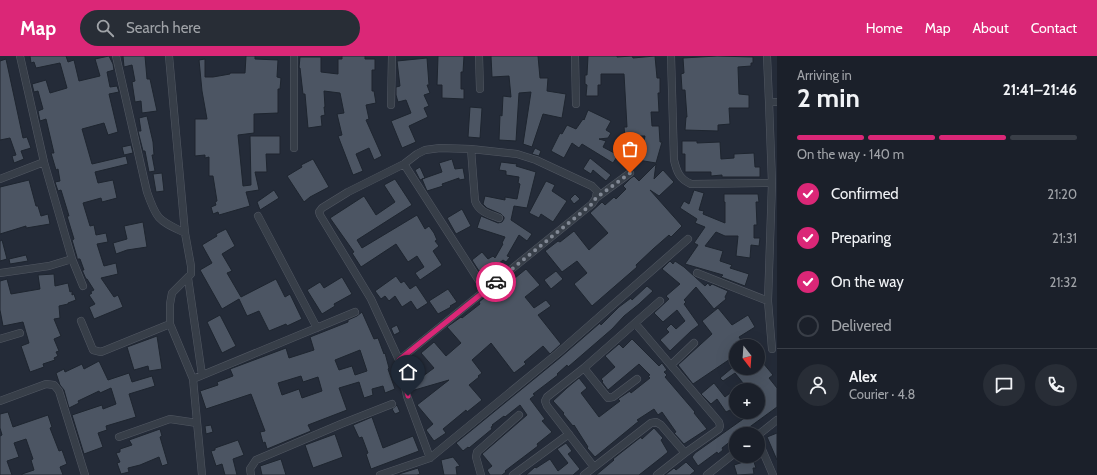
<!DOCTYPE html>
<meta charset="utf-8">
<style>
:root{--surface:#1b202a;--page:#282d36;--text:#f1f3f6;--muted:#a0a3a8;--line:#393e47;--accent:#db2777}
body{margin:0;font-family:Cabin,sans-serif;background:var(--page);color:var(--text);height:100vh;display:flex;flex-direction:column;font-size:15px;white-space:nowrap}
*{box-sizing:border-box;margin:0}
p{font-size:13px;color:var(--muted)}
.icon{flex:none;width:22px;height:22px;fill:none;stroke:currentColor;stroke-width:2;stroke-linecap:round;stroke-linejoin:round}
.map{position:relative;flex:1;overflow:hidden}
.panel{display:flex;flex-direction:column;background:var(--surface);width:320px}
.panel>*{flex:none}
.needle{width:26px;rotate:163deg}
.controls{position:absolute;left:729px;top:283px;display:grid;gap:8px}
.controls a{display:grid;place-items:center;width:36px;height:36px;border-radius:50%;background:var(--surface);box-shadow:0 4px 16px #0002,0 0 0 1px var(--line);font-size:20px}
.pin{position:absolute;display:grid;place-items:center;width:34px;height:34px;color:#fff;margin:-41px -17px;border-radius:50% 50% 50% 0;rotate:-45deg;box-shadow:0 0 4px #0007}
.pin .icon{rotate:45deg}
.courier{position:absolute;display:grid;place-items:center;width:40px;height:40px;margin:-20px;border:3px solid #db2777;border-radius:50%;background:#fff;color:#222;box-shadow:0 1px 5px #0007}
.head em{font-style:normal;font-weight:800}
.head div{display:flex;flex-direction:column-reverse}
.head{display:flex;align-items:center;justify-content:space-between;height:68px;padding:0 20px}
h1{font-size:26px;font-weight:800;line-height:30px}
.bar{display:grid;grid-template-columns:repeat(4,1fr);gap:6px 4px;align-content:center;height:48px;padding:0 20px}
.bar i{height:5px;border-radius:3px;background:var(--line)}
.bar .active{background:var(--accent)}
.bar p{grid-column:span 4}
.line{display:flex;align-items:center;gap:10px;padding:0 20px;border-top:1px solid var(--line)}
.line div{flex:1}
.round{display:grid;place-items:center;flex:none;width:42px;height:42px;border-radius:21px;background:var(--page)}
ol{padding:0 20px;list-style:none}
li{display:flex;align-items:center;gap:12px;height:44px}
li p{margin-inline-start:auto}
li .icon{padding:4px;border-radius:50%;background:var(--accent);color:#fff;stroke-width:4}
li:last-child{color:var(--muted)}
li i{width:22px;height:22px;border:2px solid var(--line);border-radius:50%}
header{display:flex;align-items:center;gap:24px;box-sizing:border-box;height:56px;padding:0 20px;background:var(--accent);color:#fff}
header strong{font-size:19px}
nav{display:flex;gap:22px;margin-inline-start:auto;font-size:14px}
.search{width:280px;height:36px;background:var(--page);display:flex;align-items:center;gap:10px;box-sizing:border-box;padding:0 14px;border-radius:22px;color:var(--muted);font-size:15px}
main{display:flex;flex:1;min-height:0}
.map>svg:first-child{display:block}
.building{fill:#4c5563;stroke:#1e252f;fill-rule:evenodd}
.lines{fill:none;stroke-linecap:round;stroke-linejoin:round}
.minor-casing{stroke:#525863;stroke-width:8}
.minor{stroke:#373e48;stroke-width:7}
.done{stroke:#808793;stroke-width:4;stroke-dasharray:0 7.2}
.route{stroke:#db2777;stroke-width:5}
</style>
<header>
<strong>Map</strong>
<div class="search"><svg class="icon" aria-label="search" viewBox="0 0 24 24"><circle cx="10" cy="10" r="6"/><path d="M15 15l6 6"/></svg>Search here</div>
<nav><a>Home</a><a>Map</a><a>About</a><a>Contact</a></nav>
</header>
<main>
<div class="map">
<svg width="777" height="419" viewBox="0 0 777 419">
<rect width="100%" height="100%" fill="#242b38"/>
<path class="building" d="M30,0H66L68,6L74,4L79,25L100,20L95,3L109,0L113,8L114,14L107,16L110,31L117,30L119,36L109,38L118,76L108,79L104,67L82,73L92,108L126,100L128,108L95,116L98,127L113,124L117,142L102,146L101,142L83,147L90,170L94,169L96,179L106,177L108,186L97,188L104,210L116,207L118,218L101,222L114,241L118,239L123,251L94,263L89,251L95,248L89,239L92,237L90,236L94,234L87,223H86L82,214H84L80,203H77V201L72,184L74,183L67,160H69L61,134L58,135L55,126L60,125L58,113L56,114L51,97H54L46,63L40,65L38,55L43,53L38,35L34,36L32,28L46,24L50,37L67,32L60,7L36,12L34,6L31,7Z
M123,0H145L147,23H150L157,55L142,57L141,45L135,46L132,26L135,25L132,9L124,11Z
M246,0H255V3L278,4L277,21L281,22L280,33H278V57L254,58V77L238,79L243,130L251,129L250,80H280V98H266L267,116H255L259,134L246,136L250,150L219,159L218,156L213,158L211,151L216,149L215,146L217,145L213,120H209V101L205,102V99L195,100V63H207L202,35L199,4L205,3V21H213L230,18V17H245Z
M342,0H365V3H375V14H372V35H374L376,47L366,49L369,63L366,64L382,100L374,104L369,92L356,98L363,115L353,119L338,80L342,79L337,58L344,57L340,37L324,35L325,51H324L325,59L321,60L322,70L308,72L305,38H303L300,12H299L300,1H321V16L338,18V3H342Z
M438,0H464L463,16H461V33H464V43L442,42V29H437Z
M491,0H538L540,22H548L547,35L566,38L562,62L543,58L532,91L523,88L531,36L519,37L516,85L499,84L500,59L502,60L503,40L511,41L509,20L492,21Z
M588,0H617V1L632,0L633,2L655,0L657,22H660V37H658L659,56H651L652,70H659L660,86H662L656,107L638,104L639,103L626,99L628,92L642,96L645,80H637L636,79L625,80L624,71H627L624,18H601V29H598V40H586L587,29L585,28V19H587Z
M717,0L753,1V7H751V10L738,11L739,38L749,39V52H729L730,68L718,69V75L685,74L686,61H687L685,34H682L681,18L684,17L683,2Z
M427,2L429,29H427L430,37L424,39L429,50L424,52L428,61L409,70L416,86L402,92L391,65L411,57L406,44L398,46L396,39V31L400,30L397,5Z
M6,3L23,82L27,81L31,92L21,95L24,103L14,107L12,100L16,99L10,82L0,84V5Z
M470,51L482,52L480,82L468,81Z
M588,54L611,65L606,74L611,77L608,82L599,83L606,85L603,91L618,99L613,107L582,88L579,92L572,87L564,102L551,95L560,77L562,78L567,69L576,73L583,63L584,64Z
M147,60L153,86L154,99H152L155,115L149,116L145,95H143L138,75H141L139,62Z
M682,85H697V87L720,86L721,103L734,102V98L754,97L755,111H760V121H722V119L711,120V116H685V98H682Z
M131,89L133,97L124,99L122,91Z
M535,92L541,95L539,100L532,98Z
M590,102L611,119L606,125L593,114L591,118L583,113Z
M313,103L329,131L310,141L304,146L287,120L302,111L301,109Z
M452,103L455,113L463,112L465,123L459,124V122L442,128L443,130L427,135L422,123L442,116L439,107Z
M501,106L517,108L516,110L536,116L527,152L514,150L511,164L532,178L527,185L519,179L507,200L510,201L506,206L503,204L484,219L480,214L479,215L472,204L482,196L488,203L493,200L495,202L503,188L502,187L505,181L477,172L481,160L498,167L502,166L504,163V161L501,158L487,152L483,148L485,140L505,144V141L517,143L520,128L518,127L519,121L506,119V115L499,114Z
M656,108L654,123L663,114L674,126L659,140L650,134L682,170L671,181L669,179L653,193L636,209L637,211L592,250L574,228L587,217L577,205L562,216L545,195L558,185L560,186L574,175L589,194L608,177L590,157L602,146L605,149L614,141L616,143L626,133L623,130L631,122L634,120L639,125Z
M420,111L425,122L420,124L415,114Z
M162,117L164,135L156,136L153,118Z
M395,123L412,149L357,184L362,192L417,159L425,173L429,170L434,177L437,184L435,185L439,190L433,195L442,209L420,224L415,217L424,211L417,200L408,206L396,188L361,211L352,197L354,196L330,162L364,140L376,159L395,146L384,129Z
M29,124L36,150H38L41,160L48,158L50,168L26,172V170L0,178V131Z
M546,125L555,129L552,135L567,145L553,166L541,158L539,162L529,157Z
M274,134L279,142L260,154L257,146Z
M694,134L704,137L699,154L704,155L703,158L725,167V146H724V138H758L759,146H756L757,169H754V182H760L759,190L751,189L750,202L736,200L738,180H725L716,176L705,190L723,195L720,205L732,209L730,212L749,218L745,230L721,221L723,219L685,208L698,189L694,187L705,171L695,167L697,163L680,152L684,145L689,148Z
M575,138L580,143L574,148L570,143Z
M462,153L471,170L456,178L447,162Z
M143,166L147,191L127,194L116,198L113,187L127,183L124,170Z
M226,173L235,190L222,198L232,215L227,217L241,241L276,223L285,241L290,238L302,263L287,270L286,268L269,275L259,255L247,260L239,243L222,253L200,214L212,207L202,189L217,180L216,178Z
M2,184L7,203L0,205V185Z
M26,199L28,205L10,208L9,203Z
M670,205L673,208L675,205L684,211L705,230L708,227L710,230L712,228L728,235L725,241L726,243L714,253L696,231L684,244L686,246L684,248L699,269L691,275L670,295L660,284L669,276L666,273L671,268L676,273L685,265L677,254L663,266L654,257L669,243L666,240L680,228L662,213Z
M526,213L540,229L525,241L534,252L546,244L551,250L538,259L561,288L550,298L543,290L524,306L526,308L514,317L491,287L490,288L472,304L482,317L478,320L479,321L469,329L482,344L467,356L466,354L443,373L446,377L434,385L426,374L433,368L417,349L449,324L411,335L408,322L414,321L415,326L434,312L421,297L434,286L446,300L461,287L447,271L461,261L462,262L480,248L479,246L491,236L494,239Z
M556,215L563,223L551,233L544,224Z
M54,218L55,230L68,227L70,236L72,235V239L74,238L76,244L68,247V248L59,250L60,262L54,263L61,280L54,283L59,295L56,296L58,300L54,302L55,304L43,308L44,311L30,316L21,290L29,287L23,266L3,270L0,254V225L7,223L11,238L40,233L38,219Z
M396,220L401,227L404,225L410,233L416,229L428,247L417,254L411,245L402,251L395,240L389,245L385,240L381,243L375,235Z
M342,221L352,238L334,248L335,250L322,258L307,234L320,226L324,232Z
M647,230L653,235L639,248L624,260L612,273L568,311L567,309L557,318L558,319L533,338L535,339L530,343L545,363L542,365L552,376L537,388L538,390L505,415L506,416L502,419H490L487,414L492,410L482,398L527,359L520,349L505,361L504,360L492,369L493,370L491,371L492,373L469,392L468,391L463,395L456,387L561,301L600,267L601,269L619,251L631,242L632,244Z
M448,233L457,246L450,250L451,251L438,258L429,245Z
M718,252L732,269L748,259L755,271L739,281L745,290H736V299L693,328L678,309L712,278L702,265Z
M362,256L374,283L378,282L384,298L385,297L389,312L388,313L395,333L385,337L383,330L372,333L373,339L364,342L359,326L339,332L347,354L308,369L311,375L267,393L265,386L263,387L260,376L265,375L251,338L206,353L200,335L218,329L217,326L233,320L230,313L286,292L289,302L314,294L310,281L348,266V264L357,260ZM360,294L367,315L355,319L352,310L339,314L335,304ZM301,320L303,326L318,321L322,335L302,342L299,333L282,339L278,327Z
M220,259L236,290L222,297L207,266Z
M397,269L400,276L394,279L391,272Z
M157,280L162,313L149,315L148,310L134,314L127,291Z
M632,283L659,310L662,307L667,314L664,316L667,319L665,321L695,356L694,357L707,373L684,388L674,377L676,376L662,356L658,359L654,353L637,364L639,365L595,401L587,392L588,391L574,369L573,370L563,358L564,357L553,345L567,332L579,322L587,332L581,337L599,361L620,345L618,343L630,335L631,337L650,322L648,320L650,319L639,308L608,334L602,326L603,325L601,323L615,311L605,300L619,288L623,292Z
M758,301L773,319L769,322L777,332V351L740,378H736V381L722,392L723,394L718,398L717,396L698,410L692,401L695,397L753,356H758V334H736V352L731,356L730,354L726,356L717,343L711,348L701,338L714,327L725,341L743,327L735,317L723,325L720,322L732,312H758Z
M99,305L108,324L129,317L132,326L152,320L155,330L129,338L136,361L106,370L107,374L98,377L103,391L84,398L72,359L102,349L103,353L116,348L111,332L100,337L99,335L78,345L79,347L69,352L64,334L60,329L56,317L64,313L65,316L82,308L84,313Z
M397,349L400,356L395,358L392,353Z
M8,356L13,371L48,359L52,371L50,372L59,395L62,394L67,408L60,411L63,419H22V418L34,414L31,404L33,403L26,383L14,387L19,401L7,405L12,419H0V380L2,379L0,372V358Z
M372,361L383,392L413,380L419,395L371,413L366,398L368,397L362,381L359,382L353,369Z
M211,369L213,376L206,378L205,370Z
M654,372L663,382L661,384L668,396L662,401L639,419H596L614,404L613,403L641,381L642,383Z
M160,373L162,380L160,381L168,408L162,410L159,401L140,409L128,412L129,416L121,418L117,407L120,406L116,397L120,396V393L132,389L129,384Z
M777,377V404L767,381Z
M335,378L343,401L313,412L305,389Z
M238,384L244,399L233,403L237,419H225L222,408L216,410L211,395L215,394V392Z
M566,387L572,395L568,398L580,413L573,419H526L535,411L536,412L550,403L558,415L568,407L557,393Z
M453,401L460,410L456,411L457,419H444L441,404Z
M281,403L286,419H262L260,410Z
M753,403L756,412H753L754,418L737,419L734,409Z
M686,406L695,415L690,419H665L674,412L676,414Z
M418,412L420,418L417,419H399V418Z"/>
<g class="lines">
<defs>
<path id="minor" d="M116,0L147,136C157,165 159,164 185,177
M169,0L185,177L191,210V218L172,237L170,248V268L193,323L202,419
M479,0L480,33
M575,0L576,48
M671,0L674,104C677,117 680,123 691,128L772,127
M767,0L769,46H777
M769,46L772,127L768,245L772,293
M391,49L392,0
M294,92V0
M471,93L475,145C479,156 489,158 499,162
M404,108L485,234
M0,123L44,106L20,0
M596,142L630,117
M258,160L317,272
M72,203L83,230
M0,217L49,210L72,203L44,106
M697,217L768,245
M188,222L202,319
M81,265L93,294L101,296L170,268
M635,267L719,366L720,370L719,373L685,397L657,419
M0,283L20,277
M399,304L371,243L320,159L319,156L322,152L348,136L404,108L417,98L425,94L440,92L471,93L517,98L536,104L592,130L597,135L596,142L592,148L399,304L407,340L430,402L558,297L688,183
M671,309L694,287
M584,312L608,342L613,341L637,323
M193,323L355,256
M0,345L46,328L54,329L59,335L85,419
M758,379L777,364
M119,381L170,363L197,367
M758,384L773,419
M594,411L547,350L545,345L547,341L584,312L660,245
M251,419L250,413L256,404L341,368L392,348
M380,419L430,402
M481,419L476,401L477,396L519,359
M513,419L569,378
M584,419L651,367L656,366L661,369L685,397
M707,419L736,396"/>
</defs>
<use href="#minor" class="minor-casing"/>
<use href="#minor" class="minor"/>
</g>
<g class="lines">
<path class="done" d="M496,226L592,148L596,142L630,117"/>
<path class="route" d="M408,340L399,304L496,226"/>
</g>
</svg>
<div class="controls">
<a><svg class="needle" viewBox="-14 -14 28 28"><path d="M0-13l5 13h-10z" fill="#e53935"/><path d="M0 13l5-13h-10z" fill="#a0a3a8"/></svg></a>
<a>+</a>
<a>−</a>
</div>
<div class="pin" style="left:630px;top:117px;background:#ea580c"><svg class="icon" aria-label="bag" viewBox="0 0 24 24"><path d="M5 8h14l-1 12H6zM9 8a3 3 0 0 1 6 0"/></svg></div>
<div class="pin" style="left:408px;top:340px;background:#1f2937"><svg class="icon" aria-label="home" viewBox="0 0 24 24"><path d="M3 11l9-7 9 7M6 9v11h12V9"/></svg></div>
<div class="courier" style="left:496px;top:226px"><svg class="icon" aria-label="car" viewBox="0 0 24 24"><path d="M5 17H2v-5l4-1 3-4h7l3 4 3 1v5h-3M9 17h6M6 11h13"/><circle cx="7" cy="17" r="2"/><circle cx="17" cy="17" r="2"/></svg></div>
</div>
<section class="panel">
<div class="head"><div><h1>2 min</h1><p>Arriving in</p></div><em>21:41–21:46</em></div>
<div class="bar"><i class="active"></i><i class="active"></i><i class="active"></i><i></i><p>On the way · 140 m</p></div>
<ol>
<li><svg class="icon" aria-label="check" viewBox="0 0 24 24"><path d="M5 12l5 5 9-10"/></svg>Confirmed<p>21:20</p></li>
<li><svg class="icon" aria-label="check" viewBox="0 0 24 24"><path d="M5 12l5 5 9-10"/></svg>Preparing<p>21:31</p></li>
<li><svg class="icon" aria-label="check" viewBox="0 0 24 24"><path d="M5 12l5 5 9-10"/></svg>On the way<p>21:32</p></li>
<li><i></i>Delivered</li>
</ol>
<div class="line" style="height:72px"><a class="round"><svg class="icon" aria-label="person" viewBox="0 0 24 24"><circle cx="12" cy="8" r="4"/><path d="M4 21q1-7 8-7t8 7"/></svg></a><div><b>Alex</b><p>Courier · 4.8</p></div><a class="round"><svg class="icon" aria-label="chat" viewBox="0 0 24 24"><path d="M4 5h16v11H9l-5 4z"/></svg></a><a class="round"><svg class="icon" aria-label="phone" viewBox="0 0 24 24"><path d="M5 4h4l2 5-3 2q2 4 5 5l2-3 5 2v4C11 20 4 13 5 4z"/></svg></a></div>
</section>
</main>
